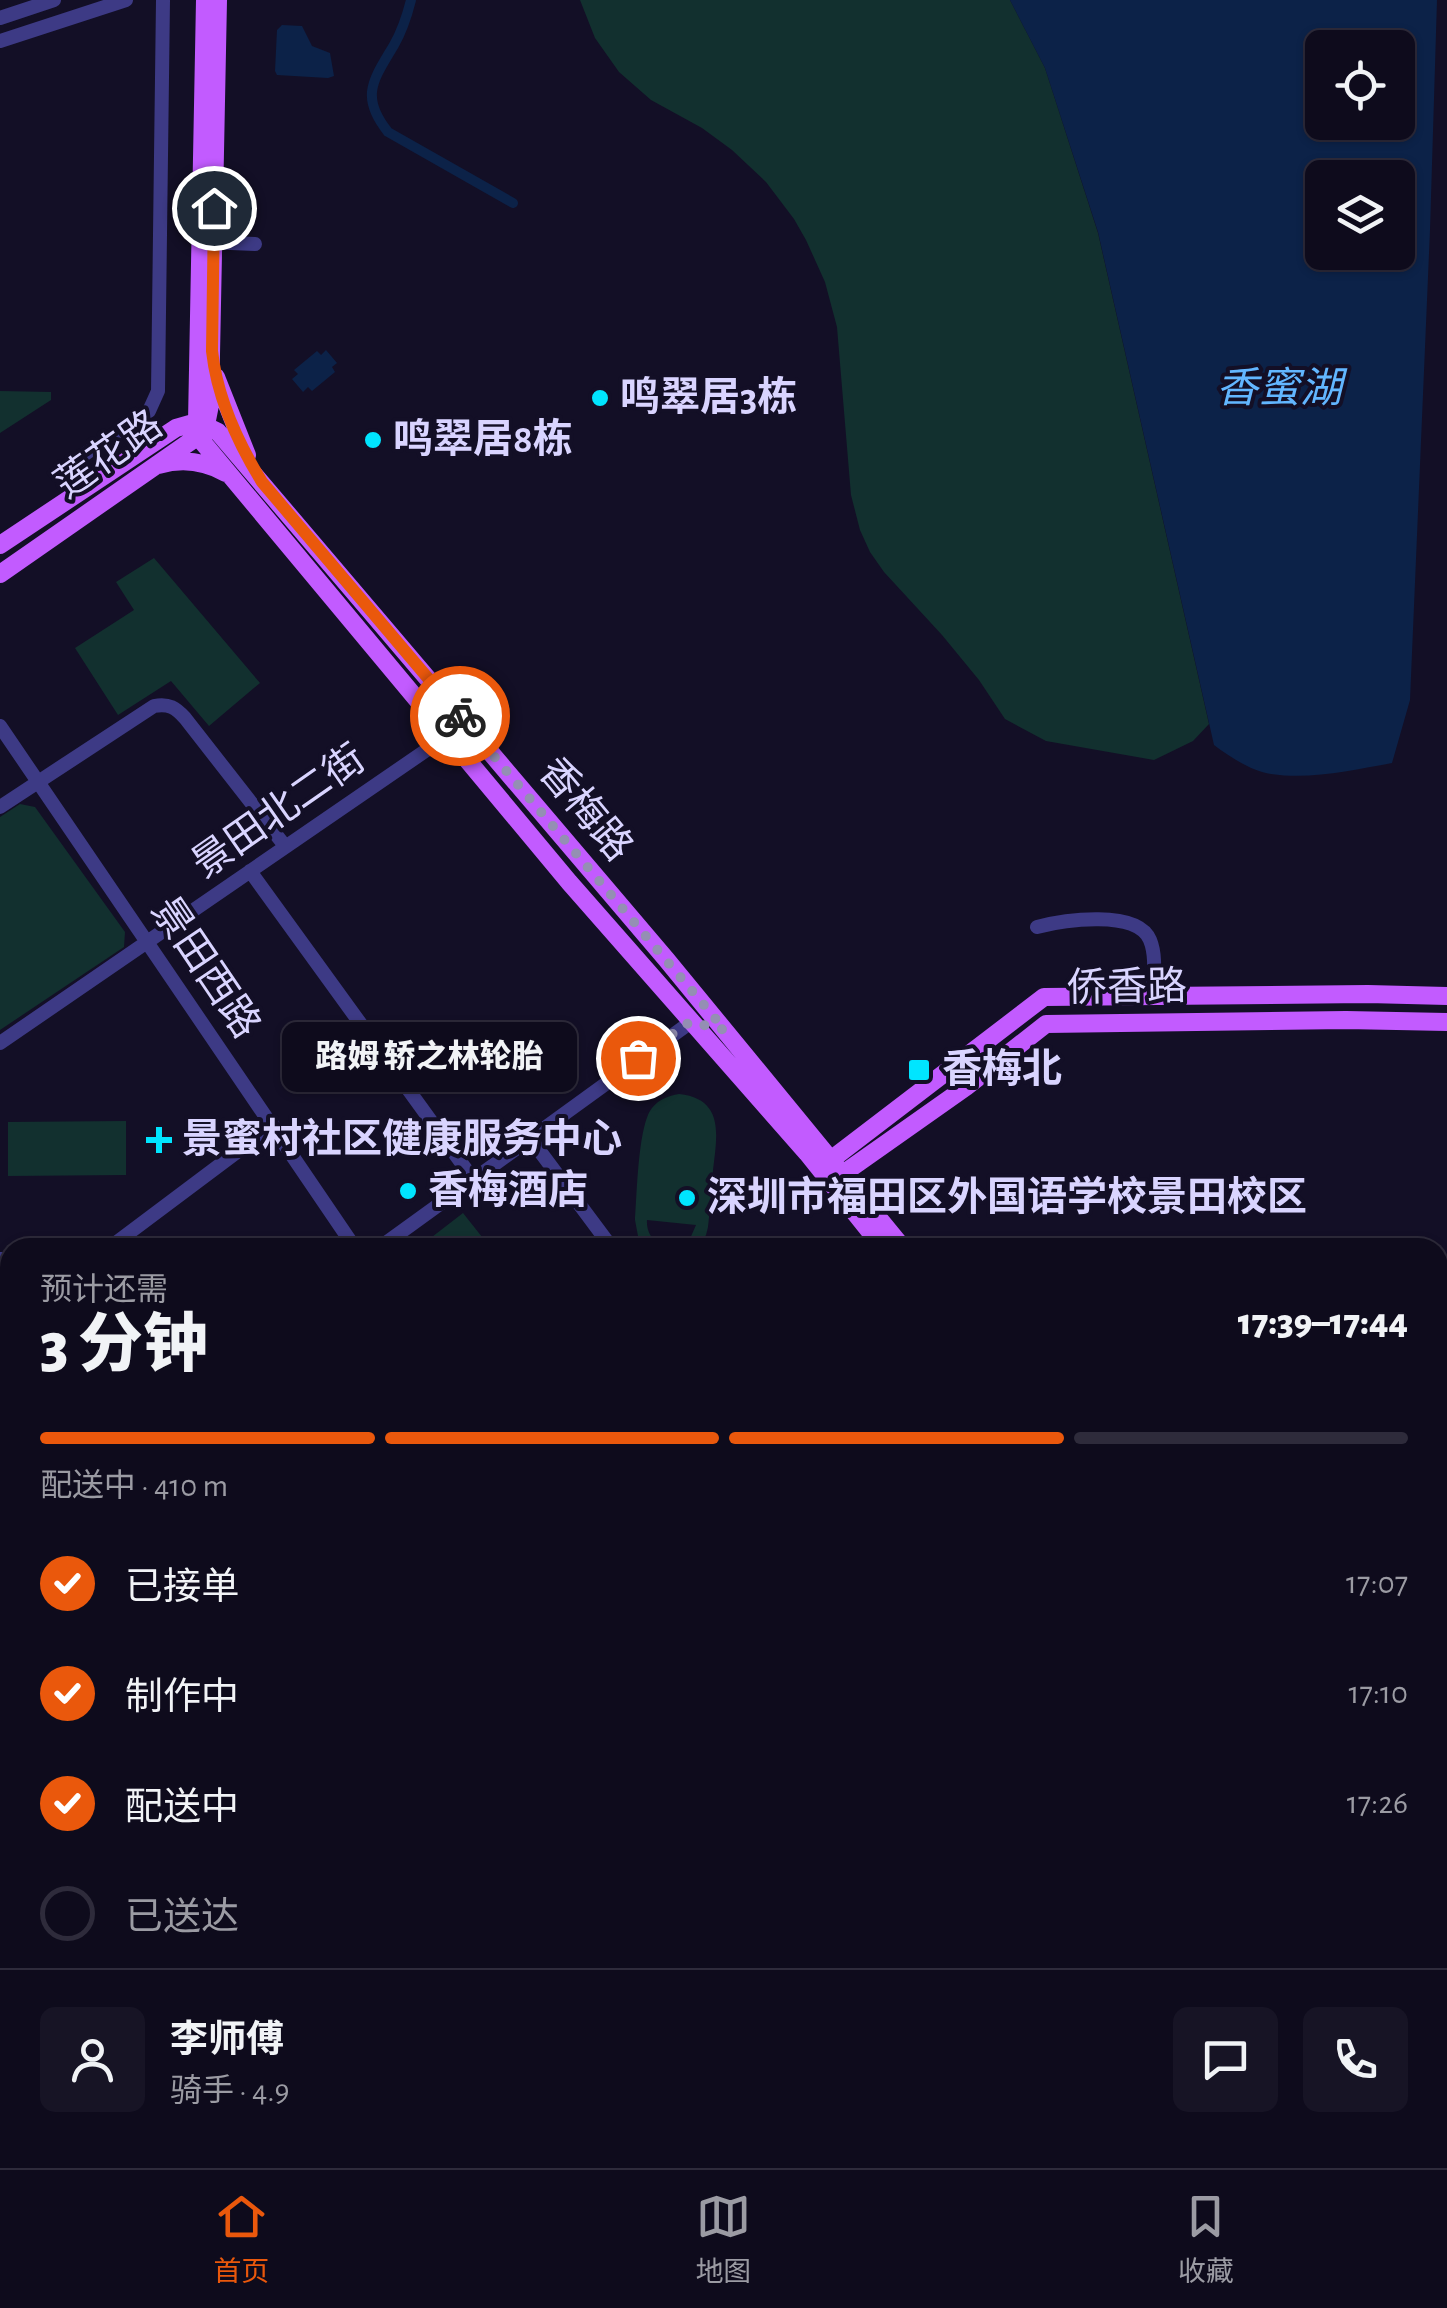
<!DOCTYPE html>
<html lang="zh">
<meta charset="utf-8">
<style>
:root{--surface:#0e0b1c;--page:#171425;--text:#f1f3f6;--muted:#9b9ba3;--line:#2e2b3b;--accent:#ea580c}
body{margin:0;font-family:"Alegreya Sans","Noto Sans SC",sans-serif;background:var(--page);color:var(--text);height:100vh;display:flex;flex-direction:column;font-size:38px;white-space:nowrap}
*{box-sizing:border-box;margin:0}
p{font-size:32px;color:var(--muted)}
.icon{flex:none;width:55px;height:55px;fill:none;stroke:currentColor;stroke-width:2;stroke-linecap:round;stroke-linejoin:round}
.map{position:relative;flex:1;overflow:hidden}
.panel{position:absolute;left:0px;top:1238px;width:1448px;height:932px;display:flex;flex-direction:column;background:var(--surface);border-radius:30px 30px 0 0;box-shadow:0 2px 8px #0004,0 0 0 2px var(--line)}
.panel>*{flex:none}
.controls{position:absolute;left:1305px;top:30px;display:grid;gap:20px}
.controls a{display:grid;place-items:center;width:110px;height:110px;border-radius:15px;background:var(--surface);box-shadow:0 2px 8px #0004,0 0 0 2px var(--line);font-size:50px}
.pin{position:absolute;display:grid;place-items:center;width:85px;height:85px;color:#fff;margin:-42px;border:5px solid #fff;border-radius:50%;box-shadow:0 2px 10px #0007}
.courier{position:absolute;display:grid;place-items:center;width:100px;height:100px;margin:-50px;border:8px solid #ea580c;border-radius:50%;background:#fff;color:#222;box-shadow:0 2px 12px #0007}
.bubble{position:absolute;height:70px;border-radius:15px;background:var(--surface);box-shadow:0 2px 8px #0004,0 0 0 2px var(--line);font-size:32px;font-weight:800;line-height:70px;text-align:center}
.head em{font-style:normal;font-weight:800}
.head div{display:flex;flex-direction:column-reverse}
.head{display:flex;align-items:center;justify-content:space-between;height:170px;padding:0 40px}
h1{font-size:65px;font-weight:800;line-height:75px}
.bar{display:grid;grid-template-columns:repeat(4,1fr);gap:15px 10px;align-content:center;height:120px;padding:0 40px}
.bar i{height:12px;border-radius:8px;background:var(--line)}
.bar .active{background:var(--accent)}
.bar p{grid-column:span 4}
.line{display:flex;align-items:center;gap:25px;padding:0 40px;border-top:2px solid var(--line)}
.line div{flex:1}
.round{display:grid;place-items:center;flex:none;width:105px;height:105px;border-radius:15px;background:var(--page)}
ol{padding:0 40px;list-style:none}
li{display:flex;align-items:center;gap:30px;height:110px}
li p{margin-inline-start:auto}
li .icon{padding:10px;border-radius:50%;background:var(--accent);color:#fff;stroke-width:4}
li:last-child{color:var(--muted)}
li i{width:55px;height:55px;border:5px solid var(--line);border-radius:50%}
.tab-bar{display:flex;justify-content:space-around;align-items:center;height:140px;border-top:2px solid var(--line);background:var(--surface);font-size:28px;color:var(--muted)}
.tab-bar a{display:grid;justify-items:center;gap:5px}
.tab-bar .active{color:var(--accent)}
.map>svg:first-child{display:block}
.green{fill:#12302f}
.water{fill:#0c2248;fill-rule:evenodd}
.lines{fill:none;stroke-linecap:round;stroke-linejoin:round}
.canal{stroke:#0c2248;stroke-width:10}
.minor{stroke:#3d3a85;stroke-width:14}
.major{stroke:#c25bff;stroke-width:18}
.highway{stroke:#ff4fa3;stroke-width:20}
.done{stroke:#948fb3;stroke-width:10;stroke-dasharray:0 18}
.route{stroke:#ea580c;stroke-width:12}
.poi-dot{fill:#00e5ff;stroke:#130f26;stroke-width:4}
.labels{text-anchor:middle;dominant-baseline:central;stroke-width:8;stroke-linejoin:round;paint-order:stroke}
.poi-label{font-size:40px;font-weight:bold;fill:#d9d4ff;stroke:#130f26;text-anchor:start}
.street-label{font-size:40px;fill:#d9d4ff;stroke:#130f26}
.water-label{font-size:42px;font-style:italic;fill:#62b6ff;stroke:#130f26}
</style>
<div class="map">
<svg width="1447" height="2168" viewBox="0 0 1447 2168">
<rect width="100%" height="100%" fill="#130f26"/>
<path class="green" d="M580,0H1010L1045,68L1098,233L1209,724L1193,741L1154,760L1046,741L1005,719L979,680L942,635L884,572L870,552L860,530L851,495L837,327L825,282L806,240L794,219L766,182L732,150L702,128L651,100L619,72L595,38Z
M0,391L51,392V400L0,433Z
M154,558L260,683L209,726L171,681L118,715L75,648L134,610L116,582Z
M20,804L35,807L125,932L124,947L0,1030V817Z
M679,1094C725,1099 717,1136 713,1170C712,1189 710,1208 708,1227L706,1235L698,1247H672L689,1241L696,1225L647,1220C646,1236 657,1246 672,1247H645L638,1236L635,1220C637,1195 638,1125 652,1108C659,1099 668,1096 679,1094Z
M126,1121V1175L8,1176V1122Z
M463,1213L490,1247H419Z
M0,1273H10V1514L0,1521Z
M764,2160H1422L1425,2168H658Z"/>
<path class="water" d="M1010,0H1437L1430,230L1410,700L1392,763C1353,770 1311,780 1271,774C1251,771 1230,757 1214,745L1098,232L1045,68ZM1322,48H1398V122H1322ZM1322,178H1398V252H1322Z
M282,25L302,26L312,46L330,53L334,76L328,78L277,75L275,71L277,30Z
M326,350L337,363L332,367L335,372L312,391L308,387L303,392L292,379L298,374L294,370L317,351L321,355Z"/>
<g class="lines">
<path class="canal" d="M411,0C407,16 402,31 394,45C374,79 359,96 388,132L513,203"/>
<path class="minor" d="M0,18L54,0
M0,41L126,0
M206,242L255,244
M85,454L149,411L158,391L163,0
M0,726L355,1248
M0,807L154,706C169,703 176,708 185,718L285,846
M250,871L473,1179
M1037,927C1063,920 1137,909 1150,940C1157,957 1153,979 1153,996
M0,1043L447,736
M530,1138L612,1248
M109,1248L273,1125
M379,1248L691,1022
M0,1259H10
M0,1532L10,1525
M0,1599H10
M0,2152L10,2153
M41,2160C87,2163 137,2168 182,2160
M407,2160V2168"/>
<path class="major" d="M205,0L197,422L200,439L569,882L807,1153L883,1248
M216,377L247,455
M159,465C182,458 206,462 226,473
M0,545L176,428L197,422L218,432L666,959L903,1248
M0,574L194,439L206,425L210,405L218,0
M828,1168L832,1159L1044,997L1368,994L1447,996
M836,1174L844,1173L966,1087L1046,1024L1346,1020L1447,1022
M0,1663L10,1685
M0,1720H10
M1438,1736H1447
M0,1864H10
M1438,1866H1447
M0,1883L9,1907L0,1944
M0,1980L10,1949"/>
<path class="highway" d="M1438,1758L1447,1760
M0,1782H10
M1438,1785H1447
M0,1810H10
M1438,1813H1447
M1438,1834L1447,1830"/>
</g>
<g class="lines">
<path class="done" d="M460,716L725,1030L690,1022L638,1058"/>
<path class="route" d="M214,208L212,351C217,397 238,443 262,482L460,716"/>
</g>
<g class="poi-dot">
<circle cx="600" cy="398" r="10"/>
<circle cx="373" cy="440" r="10"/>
<rect x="907" y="1058" width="24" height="24" rx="5"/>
<path d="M154 1125h10v10h10v10h-10v10h-10v-10h-10v-10h10z"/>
<circle cx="408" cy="1191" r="10"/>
<circle cx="687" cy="1198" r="10"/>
</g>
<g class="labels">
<g class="poi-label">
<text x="620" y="398">鸣翠居3栋</text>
<text x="393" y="440">鸣翠居8栋</text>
<text x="942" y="1070">香梅北</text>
<text x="182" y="1140">景蜜村社区健康服务中心</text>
<text x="428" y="1191">香梅酒店</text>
<text x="707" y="1198">深圳市福田区外国语学校景田校区</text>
</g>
<g class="street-label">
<text transform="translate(109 455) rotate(-35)">莲花路</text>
<text transform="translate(585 810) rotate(50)">香梅路</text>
<text transform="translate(279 812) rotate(-35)">景田北二街</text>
<text transform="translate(205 968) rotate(56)">景田西路</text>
<text transform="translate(1127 988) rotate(-1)">侨香路</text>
</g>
<g class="water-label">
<text x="1279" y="389">香蜜湖</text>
</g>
</g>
</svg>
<div class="controls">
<a><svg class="icon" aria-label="locate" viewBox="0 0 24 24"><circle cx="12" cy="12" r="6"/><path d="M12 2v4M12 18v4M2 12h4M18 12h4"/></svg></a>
<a><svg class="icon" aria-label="layers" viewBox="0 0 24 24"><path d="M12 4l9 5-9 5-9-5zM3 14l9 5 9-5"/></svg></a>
</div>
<div class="pin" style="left:638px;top:1058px;background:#ea580c"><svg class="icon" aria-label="bag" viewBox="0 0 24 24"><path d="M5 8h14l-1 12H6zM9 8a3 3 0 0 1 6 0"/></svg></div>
<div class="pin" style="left:214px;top:208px;background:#1f2937"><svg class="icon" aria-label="home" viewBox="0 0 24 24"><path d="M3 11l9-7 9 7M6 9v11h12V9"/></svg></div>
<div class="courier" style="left:460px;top:716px"><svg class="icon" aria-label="bike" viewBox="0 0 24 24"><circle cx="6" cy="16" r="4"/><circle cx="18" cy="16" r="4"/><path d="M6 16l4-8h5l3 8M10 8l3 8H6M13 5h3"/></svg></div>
<div class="bubble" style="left:282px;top:1022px;width:295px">路姆 轿之林轮胎</div>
<section class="panel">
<div class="head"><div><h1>3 分钟</h1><p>预计还需</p></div><em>17:39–17:44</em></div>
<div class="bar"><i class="active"></i><i class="active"></i><i class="active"></i><i></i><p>配送中 · 410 m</p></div>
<ol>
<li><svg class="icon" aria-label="check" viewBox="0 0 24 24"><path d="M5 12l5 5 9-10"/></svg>已接单<p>17:07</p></li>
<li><svg class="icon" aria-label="check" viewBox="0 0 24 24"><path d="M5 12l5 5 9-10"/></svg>制作中<p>17:10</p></li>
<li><svg class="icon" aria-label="check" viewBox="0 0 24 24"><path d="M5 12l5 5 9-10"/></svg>配送中<p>17:26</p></li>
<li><i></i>已送达</li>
</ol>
<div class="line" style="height:180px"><a class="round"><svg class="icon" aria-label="person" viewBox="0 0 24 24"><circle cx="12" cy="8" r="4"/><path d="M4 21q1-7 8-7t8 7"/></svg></a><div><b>李师傅</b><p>骑手 · 4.9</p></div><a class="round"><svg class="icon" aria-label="chat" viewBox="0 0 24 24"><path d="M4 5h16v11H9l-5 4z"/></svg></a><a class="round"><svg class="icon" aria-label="phone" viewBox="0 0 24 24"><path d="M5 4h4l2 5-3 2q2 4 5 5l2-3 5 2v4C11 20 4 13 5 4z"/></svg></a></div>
</section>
</div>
<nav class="tab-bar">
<a class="active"><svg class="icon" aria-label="home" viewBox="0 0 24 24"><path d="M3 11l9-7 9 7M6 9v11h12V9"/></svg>首页</a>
<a><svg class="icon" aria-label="map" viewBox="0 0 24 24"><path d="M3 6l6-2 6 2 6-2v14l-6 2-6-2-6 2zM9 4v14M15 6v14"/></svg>地图</a>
<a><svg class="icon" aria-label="saved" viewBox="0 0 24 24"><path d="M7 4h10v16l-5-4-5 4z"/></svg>收藏</a>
</nav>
